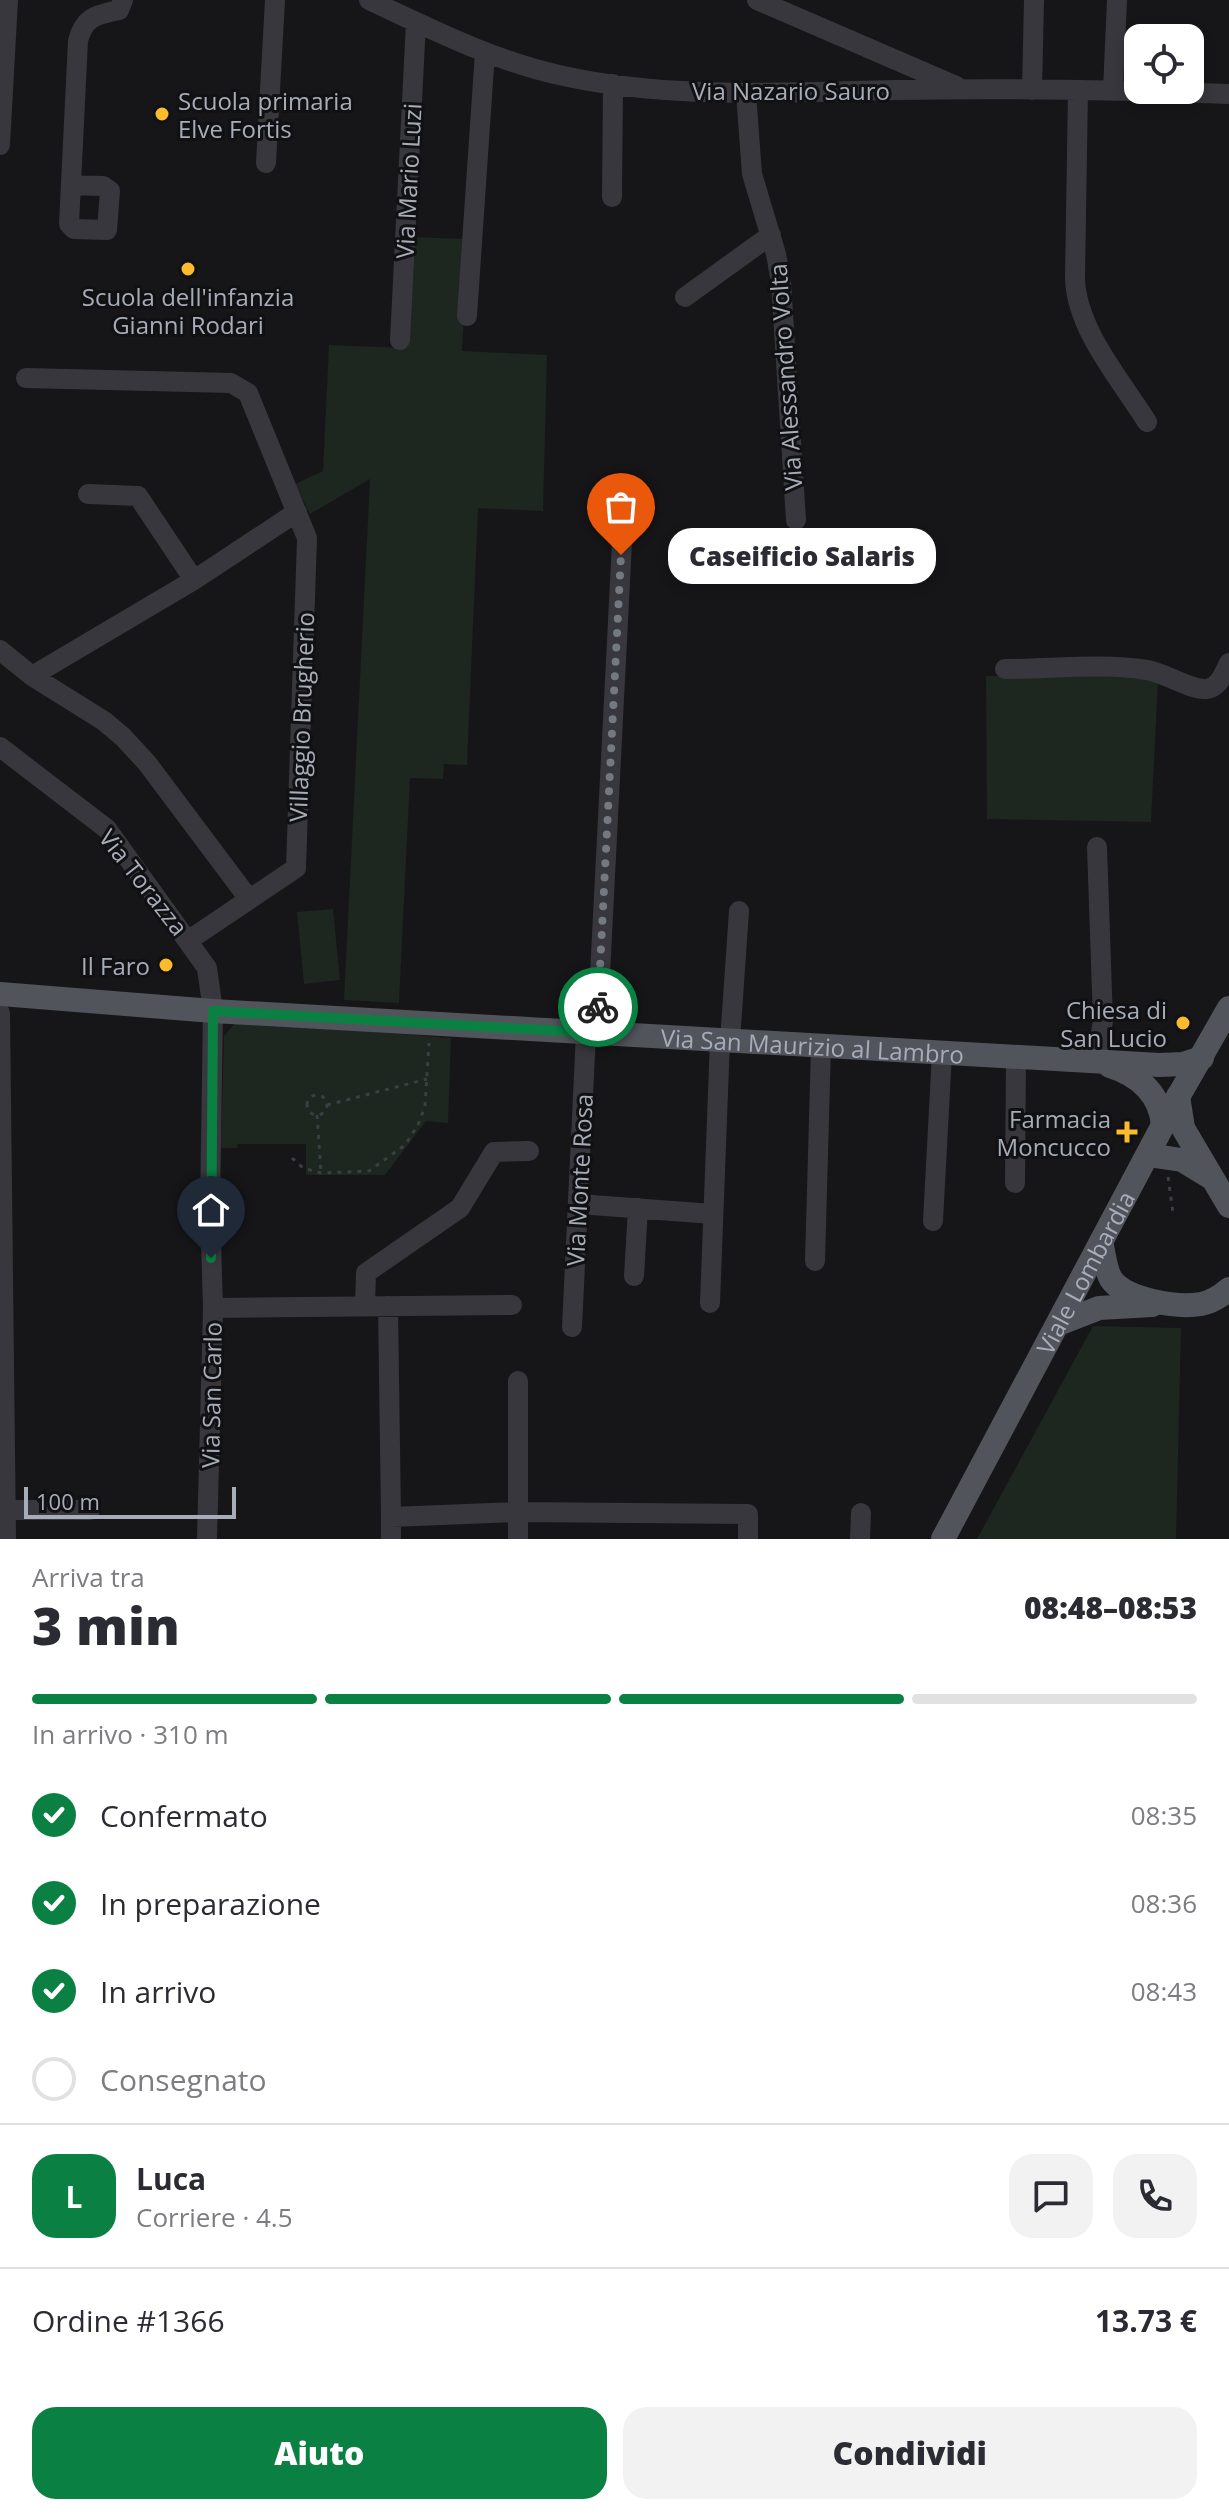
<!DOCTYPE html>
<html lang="it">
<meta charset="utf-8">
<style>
:root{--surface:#fff;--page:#f2f2f3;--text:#2b2b33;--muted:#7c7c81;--line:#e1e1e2;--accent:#0b8043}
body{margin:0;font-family:"Open Sans",sans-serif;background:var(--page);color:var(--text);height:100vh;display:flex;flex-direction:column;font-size:30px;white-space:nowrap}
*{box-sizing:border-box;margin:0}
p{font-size:26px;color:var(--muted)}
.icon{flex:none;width:44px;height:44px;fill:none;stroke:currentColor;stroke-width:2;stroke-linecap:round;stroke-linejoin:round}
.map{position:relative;height:1539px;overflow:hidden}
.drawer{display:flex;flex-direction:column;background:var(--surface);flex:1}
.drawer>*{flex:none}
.controls{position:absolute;left:1124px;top:24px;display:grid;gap:16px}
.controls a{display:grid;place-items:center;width:80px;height:80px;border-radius:16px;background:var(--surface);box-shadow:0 4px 12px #0003;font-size:40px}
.scale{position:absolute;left:24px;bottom:20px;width:212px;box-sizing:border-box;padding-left:8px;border:4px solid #a7acb9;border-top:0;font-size:22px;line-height:28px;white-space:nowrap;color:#a7acb9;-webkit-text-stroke:6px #111113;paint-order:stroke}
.pin{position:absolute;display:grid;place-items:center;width:68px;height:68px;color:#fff;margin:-82px -34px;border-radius:50% 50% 50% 0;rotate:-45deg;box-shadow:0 0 8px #0007}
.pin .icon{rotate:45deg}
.courier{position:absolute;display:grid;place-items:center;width:80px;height:80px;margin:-40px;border:6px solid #0b8043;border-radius:50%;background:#fff;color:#222;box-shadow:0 2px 10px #0007}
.bubble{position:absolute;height:56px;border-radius:24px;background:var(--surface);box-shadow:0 4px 12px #0003;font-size:26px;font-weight:800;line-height:56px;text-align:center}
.summary em{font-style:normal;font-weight:800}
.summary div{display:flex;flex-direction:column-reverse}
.summary{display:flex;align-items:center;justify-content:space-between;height:136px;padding:0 32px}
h1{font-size:52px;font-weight:800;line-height:60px}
.bar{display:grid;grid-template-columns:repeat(4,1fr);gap:12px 8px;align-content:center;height:96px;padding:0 32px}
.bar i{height:10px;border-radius:6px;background:var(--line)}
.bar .current{background:var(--accent)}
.bar p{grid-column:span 4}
.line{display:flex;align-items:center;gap:20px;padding:0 32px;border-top:2px solid var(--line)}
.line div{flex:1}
.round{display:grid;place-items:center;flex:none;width:84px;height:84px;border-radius:24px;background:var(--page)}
ol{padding:0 32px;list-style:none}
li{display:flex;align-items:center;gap:24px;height:88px}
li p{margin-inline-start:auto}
li .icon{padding:8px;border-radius:50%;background:var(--accent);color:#fff;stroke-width:4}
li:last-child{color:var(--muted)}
li i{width:44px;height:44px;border:4px solid var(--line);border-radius:50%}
.cta{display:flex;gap:16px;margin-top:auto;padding:16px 32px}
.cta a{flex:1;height:92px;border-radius:24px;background:var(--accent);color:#fff;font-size:32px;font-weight:800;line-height:92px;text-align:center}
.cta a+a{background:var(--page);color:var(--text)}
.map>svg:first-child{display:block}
.green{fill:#1d261f}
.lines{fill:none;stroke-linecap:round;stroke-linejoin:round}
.path{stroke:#3c3e44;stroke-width:3;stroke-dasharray:4 6;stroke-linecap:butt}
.minor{stroke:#37373d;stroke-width:20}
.major{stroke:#52545c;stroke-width:24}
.done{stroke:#747881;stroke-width:8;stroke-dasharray:0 14.4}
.route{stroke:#0b8043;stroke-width:10}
.poi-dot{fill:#fbbb2b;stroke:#111113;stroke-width:3}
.labels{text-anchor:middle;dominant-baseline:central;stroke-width:6;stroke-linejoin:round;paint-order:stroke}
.street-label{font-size:24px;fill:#a7acb9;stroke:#111113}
.poi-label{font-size:24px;fill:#a7acb9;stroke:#111113;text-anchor:end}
</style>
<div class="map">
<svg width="1229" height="1539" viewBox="0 0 1229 1539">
<rect width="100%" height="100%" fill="#161618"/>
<path class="green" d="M410,237L468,239L462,351L547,355L543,511L478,508L467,765L444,764L443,779L410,778L399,1003L344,1000L370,479L310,514L295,484L323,471L329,345L405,348Z
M986,676H1103L1158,680L1151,822L987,819Z
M333,909L340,980L304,984L297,912Z
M237,1021L451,1038L448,1123L426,1121L385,1175H306V1144H238L237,1148H221L224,1036Z
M1093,1326L1181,1328L1176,1539H977Z"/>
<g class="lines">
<path class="path" d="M307 1105a10 10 0 1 1 20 0a10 10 0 1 1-20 0Z
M327,1105L427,1079
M317,1115L321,1173
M292,1158L303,1168L321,1173L369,1171L405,1145L418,1125L425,1106L429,1043
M1168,1177L1173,1213"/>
<path class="minor" d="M369,0C431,29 492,60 559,75C669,100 785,92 897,90C1007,88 1118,90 1229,94
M757,0L956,86
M1032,90L1034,0
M1078,90L1075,278C1076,329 1121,380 1147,422
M1113,90L1117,0
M746,93L752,174L776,254L781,282L796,520
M0,145L8,0
M266,163L275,0
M71,185L103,186L110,191L107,230L74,229L69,224L78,41C84,16 97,15 119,10L123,0
M612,197L613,84
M685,297L771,235
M467,316L485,52
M400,340L416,22
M26,378L231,383L248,393L307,538L296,868L189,940
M88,494L138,496L194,580
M0,650L32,676L104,721L123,737L147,763L249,899
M1005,669C1052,669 1101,663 1147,670C1166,673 1189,690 1206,689C1219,688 1224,673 1229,663
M32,676L194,580L297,512
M0,747L107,829L207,968L213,1011L210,1207L213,1308L207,1539
M0,1013L6,1539
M597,1033L623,523
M730,1041L739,911
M1096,1061L1103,1021L1097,847
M1015,1183L1016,1057
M578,1204L713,1214
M933,1221L942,1053
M815,1261L821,1046
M634,1276L638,1208
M710,1303L720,1040
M388,1306L391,1517
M365,1307L366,1273L460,1208L494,1152L529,1151
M213,1308L512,1305
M572,1327L586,1033
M518,1381V1539
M0,1510H90
M391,1539V1517L518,1512L748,1514V1539
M860,1539L861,1513"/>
<g class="major">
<path id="s1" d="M0,994L213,1011L1159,1065L1183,1064L1202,1058"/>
<path d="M1110,1066C1139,1075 1160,1094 1163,1125"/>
<path d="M1178,1096L1183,1128L1229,1206"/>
<path d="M1148,1155L1182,1160L1210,1177"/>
<path d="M1101,1242C1104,1253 1105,1269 1111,1279C1125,1300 1178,1308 1201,1304C1211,1302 1221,1296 1229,1289"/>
<path d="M1058,1324L1099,1308L1152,1305"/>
<path id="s2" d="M943,1539L1178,1097L1229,1008"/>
</g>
</g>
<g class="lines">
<path class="done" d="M598,1007L621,555"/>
<path class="route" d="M211,1258L213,1011L597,1033L598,1007"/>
</g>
<g class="poi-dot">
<circle cx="162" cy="114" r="8"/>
<circle cx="188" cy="269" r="8"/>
<circle cx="166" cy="965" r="8"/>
<circle cx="1183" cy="1023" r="8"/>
<path d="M1123 1120h8v8h8v8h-8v8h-8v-8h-8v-8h8z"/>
</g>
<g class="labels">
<g class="street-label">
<text x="791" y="90">Via Nazario Sauro</text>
<text transform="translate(408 181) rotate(-87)">Via Mario Luzi</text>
<text transform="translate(785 377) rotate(-94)">Via Alessandro Volta</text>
<text transform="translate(301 717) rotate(-88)">Villaggio Brugherio</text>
<text transform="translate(144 882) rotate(52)">Via Torazza</text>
<text stroke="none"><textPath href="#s1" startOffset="814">Via San Maurizio al Lambro</textPath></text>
<text transform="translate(579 1180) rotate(-87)">Via Monte Rosa</text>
<text stroke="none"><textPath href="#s2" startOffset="302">Viale Lombardia</textPath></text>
<text transform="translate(211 1395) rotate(-89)">Via San Carlo</text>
</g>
<g class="poi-label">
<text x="178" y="100" text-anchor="start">Scuola primaria<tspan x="178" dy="28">Elve Fortis</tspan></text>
<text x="188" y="296" text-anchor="middle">Scuola dell'infanzia<tspan x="188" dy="28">Gianni Rodari</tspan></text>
<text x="150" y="965">Il Faro</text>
<text x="1167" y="1009">Chiesa di<tspan x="1167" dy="28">San Lucio</tspan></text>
<text x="1111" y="1118">Farmacia<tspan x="1111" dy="28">Moncucco</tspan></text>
</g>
</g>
</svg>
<div class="controls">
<a><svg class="icon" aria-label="locate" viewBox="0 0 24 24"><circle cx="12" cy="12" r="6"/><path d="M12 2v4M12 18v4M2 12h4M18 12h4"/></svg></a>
</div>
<div class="scale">100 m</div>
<div class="pin" style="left:621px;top:555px;background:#ea580c"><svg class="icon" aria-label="bag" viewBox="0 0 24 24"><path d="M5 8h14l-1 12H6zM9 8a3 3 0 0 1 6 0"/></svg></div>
<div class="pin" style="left:211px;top:1258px;background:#1f2937"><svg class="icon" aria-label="home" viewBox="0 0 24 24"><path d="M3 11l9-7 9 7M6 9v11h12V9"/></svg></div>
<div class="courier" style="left:598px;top:1007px"><svg class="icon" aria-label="bike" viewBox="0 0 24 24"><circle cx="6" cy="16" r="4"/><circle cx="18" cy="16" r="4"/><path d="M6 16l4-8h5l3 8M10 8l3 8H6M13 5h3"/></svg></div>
<div class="bubble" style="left:668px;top:528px;width:268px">Caseificio Salaris</div>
</div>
<section class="drawer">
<div class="summary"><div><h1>3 min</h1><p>Arriva tra</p></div><em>08:48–08:53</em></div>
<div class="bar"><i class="current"></i><i class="current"></i><i class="current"></i><i></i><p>In arrivo · 310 m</p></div>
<ol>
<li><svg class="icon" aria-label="check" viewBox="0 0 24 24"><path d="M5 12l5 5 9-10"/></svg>Confermato<p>08:35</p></li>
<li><svg class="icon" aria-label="check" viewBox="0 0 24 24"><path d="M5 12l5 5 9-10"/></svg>In preparazione<p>08:36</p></li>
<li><svg class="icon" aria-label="check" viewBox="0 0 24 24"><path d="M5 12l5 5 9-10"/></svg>In arrivo<p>08:43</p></li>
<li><i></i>Consegnato</li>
</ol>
<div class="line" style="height:144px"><b class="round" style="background:var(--accent);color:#fff">L</b><div><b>Luca</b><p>Corriere · 4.5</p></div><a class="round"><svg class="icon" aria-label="chat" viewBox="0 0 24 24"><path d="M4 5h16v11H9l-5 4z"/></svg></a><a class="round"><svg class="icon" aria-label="phone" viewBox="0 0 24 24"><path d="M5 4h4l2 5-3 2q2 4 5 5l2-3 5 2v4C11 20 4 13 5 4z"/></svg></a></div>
<div class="line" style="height:104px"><div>Ordine #1366</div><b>13.73 €</b></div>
<div class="cta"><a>Aiuto</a><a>Condividi</a></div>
</section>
